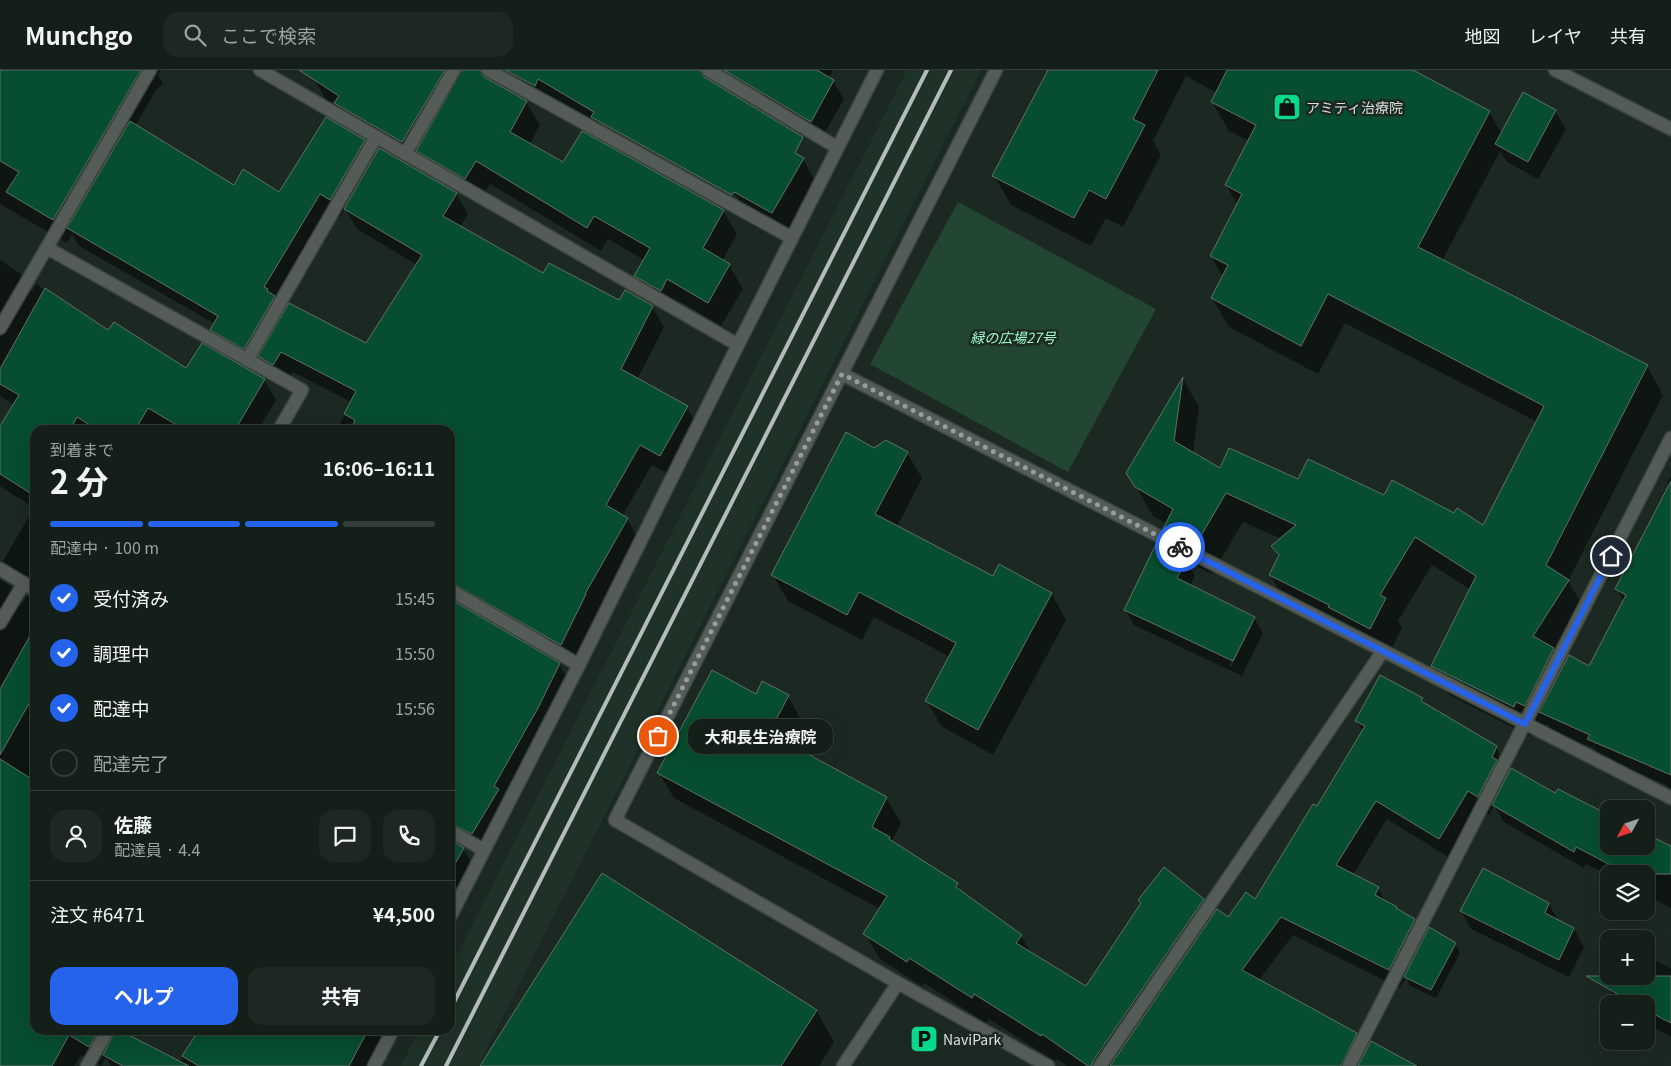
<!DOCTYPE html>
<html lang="ja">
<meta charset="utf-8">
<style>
:root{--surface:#151f1a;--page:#1e2723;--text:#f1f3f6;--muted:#9da2a2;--line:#343d39;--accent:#2563eb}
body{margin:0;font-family:Georgia,"Noto Sans JP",serif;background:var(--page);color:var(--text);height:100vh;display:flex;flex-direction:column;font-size:19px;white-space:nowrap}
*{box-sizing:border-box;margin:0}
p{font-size:16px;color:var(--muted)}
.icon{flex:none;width:28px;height:28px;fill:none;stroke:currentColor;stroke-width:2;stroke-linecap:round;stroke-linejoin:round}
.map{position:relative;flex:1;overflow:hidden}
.sheet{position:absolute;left:30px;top:355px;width:425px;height:610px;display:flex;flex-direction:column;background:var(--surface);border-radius:15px;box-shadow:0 5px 20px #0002,0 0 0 1px var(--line)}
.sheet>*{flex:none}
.needle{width:32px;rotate:230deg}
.fabs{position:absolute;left:1600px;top:730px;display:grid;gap:10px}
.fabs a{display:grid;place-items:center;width:55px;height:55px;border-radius:10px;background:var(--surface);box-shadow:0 5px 20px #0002,0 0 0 1px var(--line);font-size:25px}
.pin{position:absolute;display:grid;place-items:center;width:42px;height:42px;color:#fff;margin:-21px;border:2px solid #fff;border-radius:50%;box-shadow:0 1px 5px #0007}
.courier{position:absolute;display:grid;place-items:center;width:50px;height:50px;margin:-25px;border:4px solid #2563eb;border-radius:50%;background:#fff;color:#222;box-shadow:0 1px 6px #0007}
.bubble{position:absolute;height:35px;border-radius:15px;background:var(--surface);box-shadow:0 5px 20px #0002,0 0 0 1px var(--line);font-size:16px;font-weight:700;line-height:35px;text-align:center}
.headline em{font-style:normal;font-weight:700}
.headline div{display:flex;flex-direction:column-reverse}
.headline{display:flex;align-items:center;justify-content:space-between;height:85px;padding:0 20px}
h1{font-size:32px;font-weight:700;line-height:38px}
.bar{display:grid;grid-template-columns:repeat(4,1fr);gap:8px 5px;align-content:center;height:60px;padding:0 20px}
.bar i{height:6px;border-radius:4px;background:var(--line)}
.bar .active{background:var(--accent)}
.bar p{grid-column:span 4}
.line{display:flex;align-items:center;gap:12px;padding:0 20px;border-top:1px solid var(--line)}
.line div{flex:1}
.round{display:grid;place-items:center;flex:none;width:52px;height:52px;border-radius:15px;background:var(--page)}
ol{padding:0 20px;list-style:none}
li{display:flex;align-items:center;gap:15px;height:55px}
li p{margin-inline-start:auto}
li .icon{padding:5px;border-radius:50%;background:var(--accent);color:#fff;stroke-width:4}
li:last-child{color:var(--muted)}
li i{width:28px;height:28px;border:2px solid var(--line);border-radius:50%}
.cta{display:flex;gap:10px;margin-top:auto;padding:10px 20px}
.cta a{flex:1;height:58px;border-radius:15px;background:var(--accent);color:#fff;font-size:20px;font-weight:700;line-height:58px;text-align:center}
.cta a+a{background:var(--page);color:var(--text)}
header{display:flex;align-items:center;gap:30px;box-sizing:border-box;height:70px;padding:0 25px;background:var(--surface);border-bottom:1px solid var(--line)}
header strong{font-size:24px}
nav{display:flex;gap:28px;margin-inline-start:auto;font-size:18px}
.search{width:350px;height:45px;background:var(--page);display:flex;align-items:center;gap:12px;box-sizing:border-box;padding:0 18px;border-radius:15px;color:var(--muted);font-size:19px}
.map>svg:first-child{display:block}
.built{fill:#1f3227}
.green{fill:#224632}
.shadow{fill:#0007;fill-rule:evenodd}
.building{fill:#074d2f;stroke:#627168}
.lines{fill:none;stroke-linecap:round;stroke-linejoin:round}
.minor-casing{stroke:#3a4640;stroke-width:15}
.minor{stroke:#555b57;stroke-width:12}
.rail{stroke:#b3bcb6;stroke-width:4}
.done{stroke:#96a09a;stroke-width:5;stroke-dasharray:0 9}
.route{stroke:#2563eb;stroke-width:6}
.labels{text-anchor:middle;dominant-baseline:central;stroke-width:5;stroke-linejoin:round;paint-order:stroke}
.poi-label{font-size:14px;fill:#d8e0db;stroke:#1c2922;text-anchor:start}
.park-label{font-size:14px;font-style:italic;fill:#9ffac7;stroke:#1c2922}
</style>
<header>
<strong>Munchgo</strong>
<div class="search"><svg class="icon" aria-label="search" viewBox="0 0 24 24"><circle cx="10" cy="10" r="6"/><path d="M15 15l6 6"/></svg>ここで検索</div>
<nav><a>地図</a><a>レイヤ</a><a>共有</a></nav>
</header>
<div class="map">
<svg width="1671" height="996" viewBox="0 0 1671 996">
<rect width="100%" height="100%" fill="#1c2922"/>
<path class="built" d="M907,0H981L478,996H401L419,960H450V899Z"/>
<path class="green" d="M958,132L1156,239L1068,402L870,294Z"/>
<path class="shadow" d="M0,0H161L158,5L163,14L156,20L135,56L235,117L279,124L364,71L374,89L456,124L468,144L460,157L544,204L620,232L652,237L664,257L637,310L687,337L698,358L672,406L652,395L622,446L627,449L639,470L596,544L597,546L572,594L467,533H458L456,535L559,594L571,615L484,784L463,773L455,775L463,779L475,799L474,811L451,858L450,360H337L351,332L293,302L285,314L272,307L260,286L255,296L222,277L212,260L215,254L79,176L72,164L67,173L0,134ZM345,139L357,159L417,195L367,274L285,242L278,229L331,141L340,147Z
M309,0H636L803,89L816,113L786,166L506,16L499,17L526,32L540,55L530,74L564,93L723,141L737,164L722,191L729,195L743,219L721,256L681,232L674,244L649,229L635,206L644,190L608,169L601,181L490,114L479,132L328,33ZM599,51L738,127L737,130L599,54Z
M724,0H833L829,8L833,11L844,29L823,66Z
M1049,0H1410L1489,42L1502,64L1555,41L1566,59L1538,109L1507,92L1500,81L1442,191L1647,296L1663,325L1568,511L1585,540L1556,584L1564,597L1590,598L1624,532L1617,519L1670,417L1667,413L1671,406V719L1664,714L1599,686L1595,679L1551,660L1547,653L1541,664L1533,660L1530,666L1449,625L1432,596L1471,520L1432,495L1398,551L1402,558L1387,588L1287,534L1270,505L1279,488L1273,477L1282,469L1243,452L1212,504L1186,491L1195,506L1190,516L1254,548L1263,563L1242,606L1134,555L1125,539L1181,488L1165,459L1167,454L1153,446L1128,403L1183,309L1199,337L1193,383L1221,399L1298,411L1384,427L1454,445L1484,456L1537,352L1345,253L1318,304L1229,257L1212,228L1223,207L1211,186L1238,135L1226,115L1249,71L1229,61L1212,32L1217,23L1186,6L1153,71L1161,85L1123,157L1106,148L1091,176L1011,135L994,106ZM1250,555H1252L1231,597L1229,596Z
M0,190L21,204L32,222L36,214L109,262L187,300L264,310L276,330L258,360H35V523L14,511L3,491L34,438L0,416V358L15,335L0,326Z
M875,379L907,383L922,408L897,457L993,508L1000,496L1052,524L1066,550L993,685L941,656L927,631L950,587L874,547L862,570L788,531L773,505Z
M0,509L12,517L22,534L27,526L35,529V960H121L120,962L179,992L201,960H391L371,996H111L106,987L101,996L81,985L74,996H0Z
M757,625L788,626L802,652L790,676L886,728L901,753L892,771L957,814L962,823L1021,866L1031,883L1086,918L1141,834L1139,831L1203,829L1213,846L1228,849L1256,831L1317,738L1363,662L1356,651L1422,629L1425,634L1496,677L1507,697L1504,705L1507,709L1609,776L1670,777L1671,774V838L1646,825V804H1609V805L1586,794L1584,798L1504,752L1494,736L1489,745L1480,740L1450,788L1387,749L1353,805L1378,818L1386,833L1414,850L1425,869L1455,874L1460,883L1436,928L1410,916L1406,908L1400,918L1293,865L1259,910L1356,964L1367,982L1400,996H1067L1057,989L1055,991L989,949L986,953L924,913L922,916L880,889L865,864L880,839L674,728L659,703Z
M1549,834L1559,852L1574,859L1584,877L1569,907L1471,859L1461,841Z
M1646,885L1671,899V967L1646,953V934H1619L1609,918L1646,906Z
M816,940L834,972L819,996H481Z"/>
<path class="building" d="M0,0H141L53,150L6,122L19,102L0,91Z
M299,0H445L402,72L334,33L339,26Z
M462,0H480L484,7L527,31L510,62L563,92L582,61L724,140L703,178L730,194L708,233L667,209L661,221L634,206L650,178L594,146L587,158L476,91L465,109L416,81Z
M505,0H700L704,7L803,67L795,83L804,88L772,143L734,122L732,125L591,47L594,42L538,9L535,16Z
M724,0H817L834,10L811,52Z
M1048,0H1158L1133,49L1145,55L1106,129L1089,120L1074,148L992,106Z
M1227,0H1413L1490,41L1418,177L1648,295L1546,495L1569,510L1533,566L1554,578L1525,636L1516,632L1514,637L1431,596L1476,506L1415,467L1380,525L1386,528L1370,559L1328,537L1329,535L1269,505L1279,485L1271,476L1296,455L1226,423L1195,476L1163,459L1173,439L1135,417L1126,403L1183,307L1174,371L1220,398L1229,378L1298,409L1308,389L1384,425L1392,410L1454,443L1457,438L1483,455L1544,336L1328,224L1301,276L1211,228L1228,195L1210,186L1242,124L1225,115L1256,55L1211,32Z
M1523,22L1556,40L1528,92L1495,74Z
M326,47L365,70L330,130L320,124L264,217L268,219L267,221L275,226L244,279L210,260L218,246L67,158L130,51L234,115L243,99L279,122Z
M379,78L457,123L443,146L543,203L549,193L619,230L625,220L653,236L621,299L688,336L660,386L640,375L606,435L628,448L585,524H586L561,575L450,512V360H351L355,350L344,344L356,321L281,282L273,295L258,286L289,233L366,273L422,185L344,139Z
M45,218L108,260L114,252L186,298L202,273L265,309L235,360H185L148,338L135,360H98L77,347L70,360H35V426L0,404V356L19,325L0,314V299Z
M846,362L874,378L886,370L908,382L875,444L993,506L999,494L1052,523L978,660L925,631L956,573L859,522L847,545L771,505Z
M1671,411V705L1587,669L1590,665L1539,642L1569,585L1589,596L1626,525L1615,519Z
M1156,474L1187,490L1177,508L1255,547L1233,591L1124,540Z
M455,532L560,593L538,638L494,716L499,719L472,764L450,753V540Z
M35,557V623L0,685V619Z
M712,600L756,624L762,611L789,625L769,663L887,727L872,757L890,767L889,769L958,813L956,817L1022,865L1016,873L1086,916L1141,833L1138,830L1164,797L1204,829L1093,991L1092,996H1088L1042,964L1041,966L974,924L972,928L909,888L907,892L863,864L887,826L657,703Z
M1380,605L1423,628L1421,631L1497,676L1492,687L1497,690L1478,727L1468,721L1439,769L1376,731L1336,795L1379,817L1375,825L1397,837L1396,838L1415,849L1389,900L1281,847L1242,900L1357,963L1341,996H1110L1217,839L1228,847L1246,822L1255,829L1313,734L1317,736L1365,656L1355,651Z
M0,689L35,711V960H99L89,977L69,965L52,996H0Z
M1511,698L1555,723L1558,719L1609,745V776H1646V764L1671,776V804H1628L1576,777L1574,782L1492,735Z
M450,770L464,778L450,803Z
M1483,798L1549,833L1545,843L1574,858L1559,890L1460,841Z
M602,803L817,940L781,996H480Z
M1429,857L1456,873L1431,920L1404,907Z
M1586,906H1671V953L1646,940V934H1635Z
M116,960H119L189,996H123L103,985Z
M199,960H368L349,996H199L182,986Z
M1371,971L1417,996H1358Z"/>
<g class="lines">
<defs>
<path id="minor" d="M260,0L738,275
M488,0L792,168
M708,0L838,78
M996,0L615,750L898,913L1048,996
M1555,0L1671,59
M405,84L454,0
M47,178L302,320L279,360
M0,258L150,0
M247,290L376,67
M842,304L1671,728
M0,499L35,520
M450,520L579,595
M0,553L24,513
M450,761L484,780
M450,847L579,595L738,275L877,0
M87,996L108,960
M374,996L393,960
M843,996L898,913
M1100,996L1383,581
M1349,996L1671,368"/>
</defs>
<use href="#minor" class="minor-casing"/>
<use href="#minor" class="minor"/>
<path class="rail" d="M450,940L927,0
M421,996L440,960
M446,996L951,0"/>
</g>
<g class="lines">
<path class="done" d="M658,666L842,304L1180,477"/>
<path class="route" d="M1180,477L1525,654L1611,486"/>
</g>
<defs>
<symbol id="shop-square" viewBox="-11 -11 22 22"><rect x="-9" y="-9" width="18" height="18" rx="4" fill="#07d98b" stroke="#1c2922"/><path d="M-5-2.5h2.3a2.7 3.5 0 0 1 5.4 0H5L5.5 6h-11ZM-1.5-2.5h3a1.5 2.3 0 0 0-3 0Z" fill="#111"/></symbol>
<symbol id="parking-square" viewBox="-11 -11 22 22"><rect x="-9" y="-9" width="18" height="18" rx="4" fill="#07d98b" stroke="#1c2922"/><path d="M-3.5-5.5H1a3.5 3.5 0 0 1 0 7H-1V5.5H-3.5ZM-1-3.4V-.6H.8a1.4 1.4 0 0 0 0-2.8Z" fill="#111"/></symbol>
</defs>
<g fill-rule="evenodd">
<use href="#shop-square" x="1271" y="21" width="32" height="32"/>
<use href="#parking-square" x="908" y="953" width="32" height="32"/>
</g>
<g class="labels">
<g class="poi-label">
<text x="1306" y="37">アミティ治療院</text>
<text x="943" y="969">NaviPark</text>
</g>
<g class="park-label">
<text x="1013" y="267">緑の広場27号</text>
</g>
</g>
</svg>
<div class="fabs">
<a><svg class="needle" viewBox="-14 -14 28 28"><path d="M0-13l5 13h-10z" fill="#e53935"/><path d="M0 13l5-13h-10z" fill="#9da2a2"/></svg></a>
<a><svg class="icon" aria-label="layers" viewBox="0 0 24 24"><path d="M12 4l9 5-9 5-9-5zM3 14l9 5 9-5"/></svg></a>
<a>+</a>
<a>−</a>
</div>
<div class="pin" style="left:658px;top:666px;background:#ea580c"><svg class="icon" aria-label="bag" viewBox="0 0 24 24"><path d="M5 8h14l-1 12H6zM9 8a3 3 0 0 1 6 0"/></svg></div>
<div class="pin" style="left:1611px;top:486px;background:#1f2937"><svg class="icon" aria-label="home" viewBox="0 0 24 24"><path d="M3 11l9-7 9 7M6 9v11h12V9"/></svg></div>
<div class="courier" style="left:1180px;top:477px"><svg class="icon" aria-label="bike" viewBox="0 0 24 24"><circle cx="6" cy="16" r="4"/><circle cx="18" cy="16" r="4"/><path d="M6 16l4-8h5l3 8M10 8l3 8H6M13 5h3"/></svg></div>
<div class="bubble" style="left:688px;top:649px;width:145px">大和長生治療院</div>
<section class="sheet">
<div class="headline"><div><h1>2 分</h1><p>到着まで</p></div><em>16:06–16:11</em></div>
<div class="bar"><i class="active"></i><i class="active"></i><i class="active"></i><i></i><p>配達中 · 100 m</p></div>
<ol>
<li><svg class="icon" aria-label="check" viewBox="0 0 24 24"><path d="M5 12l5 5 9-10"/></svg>受付済み<p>15:45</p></li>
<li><svg class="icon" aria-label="check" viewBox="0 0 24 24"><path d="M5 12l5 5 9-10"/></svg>調理中<p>15:50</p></li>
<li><svg class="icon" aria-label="check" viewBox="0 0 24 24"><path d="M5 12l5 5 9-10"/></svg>配達中<p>15:56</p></li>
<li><i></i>配達完了</li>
</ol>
<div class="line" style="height:90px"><a class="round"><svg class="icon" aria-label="person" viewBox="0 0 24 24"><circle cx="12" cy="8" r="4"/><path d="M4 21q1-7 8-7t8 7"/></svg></a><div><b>佐藤</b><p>配達員 · 4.4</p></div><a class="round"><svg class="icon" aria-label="chat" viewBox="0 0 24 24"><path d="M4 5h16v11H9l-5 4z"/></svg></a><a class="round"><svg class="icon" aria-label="phone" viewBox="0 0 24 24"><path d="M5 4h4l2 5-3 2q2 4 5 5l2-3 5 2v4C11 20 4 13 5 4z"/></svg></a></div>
<div class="line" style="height:65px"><div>注文 #6471</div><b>¥4,500</b></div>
<div class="cta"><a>ヘルプ</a><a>共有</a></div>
</section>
</div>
